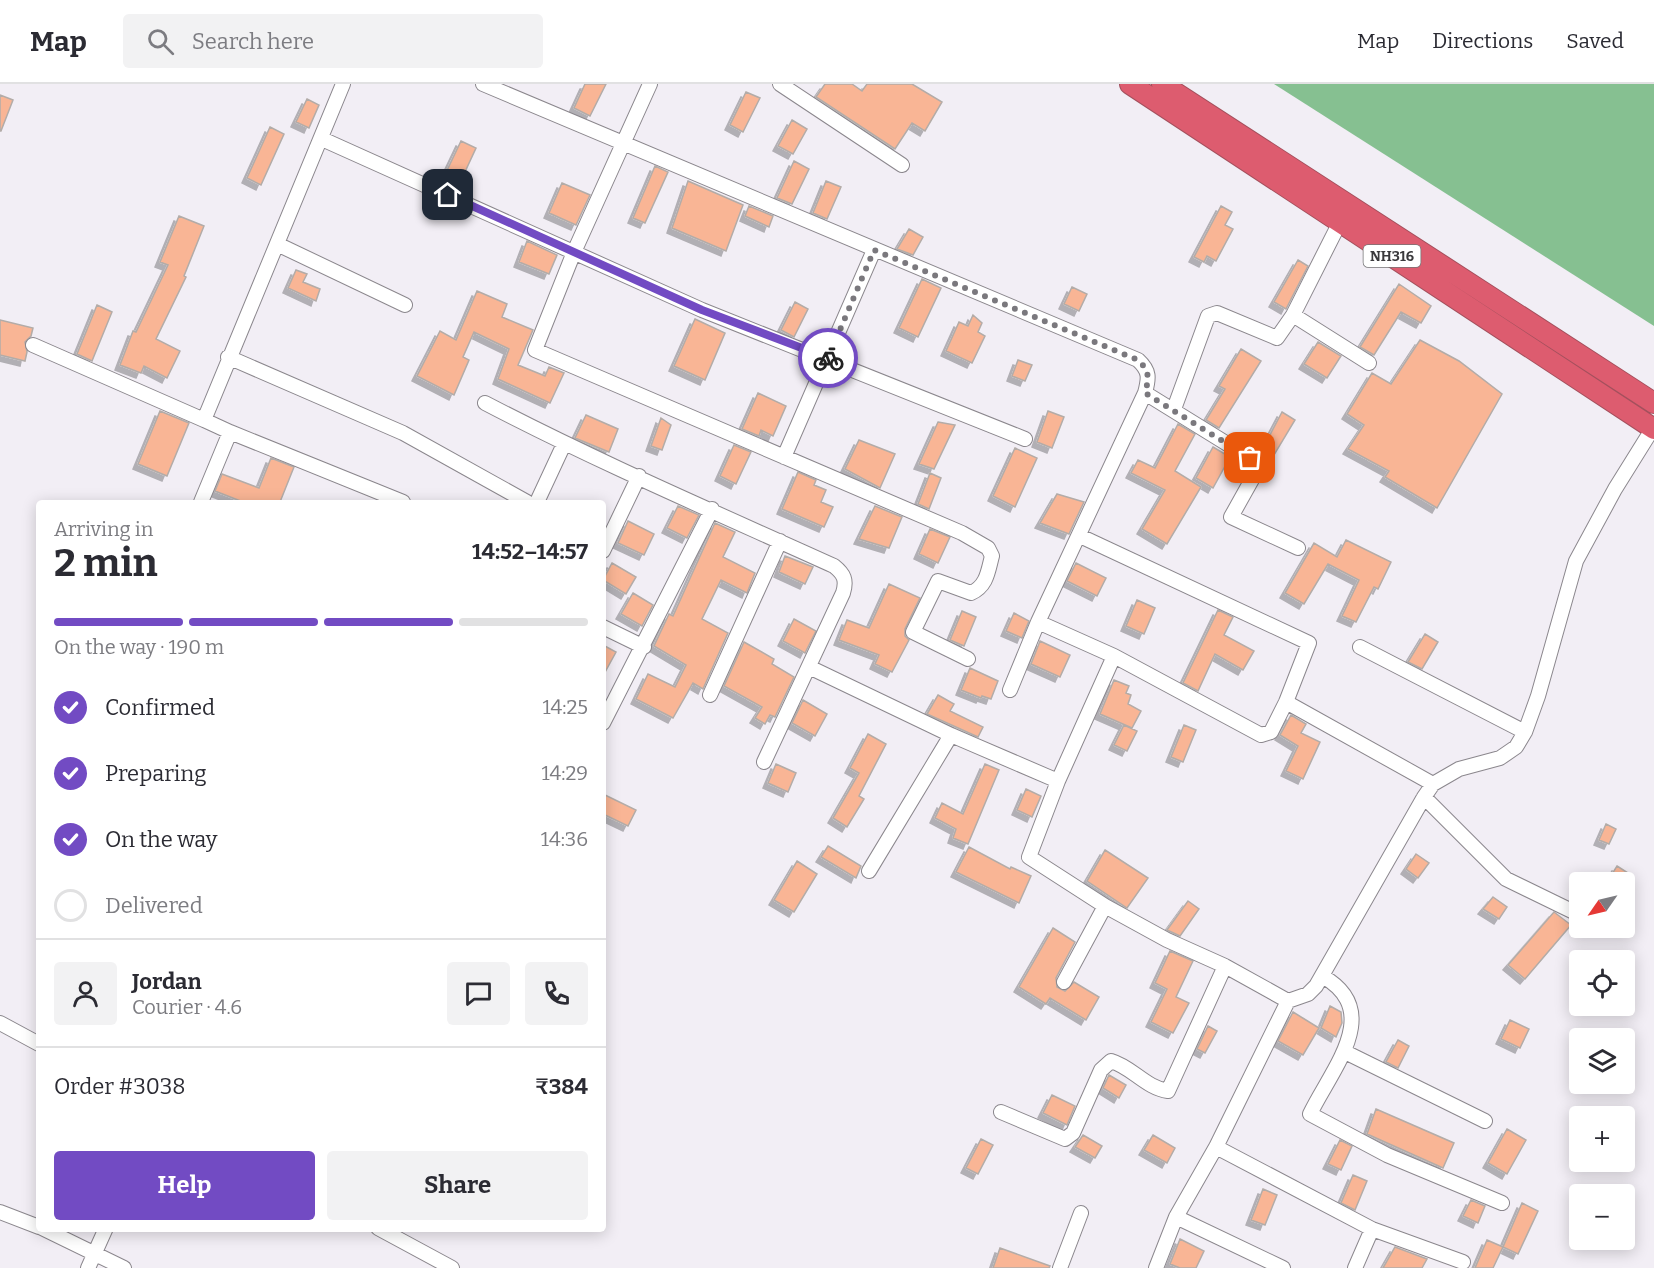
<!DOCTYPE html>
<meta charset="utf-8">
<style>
:root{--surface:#fff;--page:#f2f2f3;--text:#2b2b33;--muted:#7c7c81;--line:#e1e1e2;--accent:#724bc3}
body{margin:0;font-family:Bitter,serif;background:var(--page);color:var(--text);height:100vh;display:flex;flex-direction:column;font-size:22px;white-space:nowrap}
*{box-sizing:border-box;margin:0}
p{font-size:20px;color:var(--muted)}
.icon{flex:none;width:33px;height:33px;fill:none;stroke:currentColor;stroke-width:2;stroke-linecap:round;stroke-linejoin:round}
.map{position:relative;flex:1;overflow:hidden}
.drawer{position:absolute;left:36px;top:416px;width:570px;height:732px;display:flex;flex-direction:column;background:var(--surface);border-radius:6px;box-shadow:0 3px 15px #0003}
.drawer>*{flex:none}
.needle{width:39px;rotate:236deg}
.fabs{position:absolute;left:1569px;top:788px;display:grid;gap:12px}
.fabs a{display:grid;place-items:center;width:66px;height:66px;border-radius:6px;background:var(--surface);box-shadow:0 3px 15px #0003;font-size:30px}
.pin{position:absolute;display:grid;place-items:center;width:51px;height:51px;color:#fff;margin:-26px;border-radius:12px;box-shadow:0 3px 9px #0006}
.courier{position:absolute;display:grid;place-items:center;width:60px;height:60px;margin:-30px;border:4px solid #724bc3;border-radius:50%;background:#fff;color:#222;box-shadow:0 2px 8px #0007}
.headline em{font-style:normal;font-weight:700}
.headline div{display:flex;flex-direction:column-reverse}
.headline{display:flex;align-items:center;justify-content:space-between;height:102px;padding:0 18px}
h1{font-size:39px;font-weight:700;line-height:45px}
.bar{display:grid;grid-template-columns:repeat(4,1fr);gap:9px 6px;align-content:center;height:72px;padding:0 18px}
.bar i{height:8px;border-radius:4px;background:var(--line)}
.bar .active{background:var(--accent)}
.bar p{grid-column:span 4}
.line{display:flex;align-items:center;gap:15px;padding:0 18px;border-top:2px solid var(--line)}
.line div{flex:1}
.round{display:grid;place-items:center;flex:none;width:63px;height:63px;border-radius:6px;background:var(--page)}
ol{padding:0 18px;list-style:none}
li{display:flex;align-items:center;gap:18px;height:66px}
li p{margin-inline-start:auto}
li .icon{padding:6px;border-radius:50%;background:var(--accent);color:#fff;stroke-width:4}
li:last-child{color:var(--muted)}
li i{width:33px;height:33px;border:3px solid var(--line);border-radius:50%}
.action{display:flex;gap:12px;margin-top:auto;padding:12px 18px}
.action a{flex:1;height:69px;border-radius:6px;background:var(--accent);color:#fff;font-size:24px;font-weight:700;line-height:69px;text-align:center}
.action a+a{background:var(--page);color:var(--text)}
header{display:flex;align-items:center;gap:36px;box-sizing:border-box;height:84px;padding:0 30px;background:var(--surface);border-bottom:2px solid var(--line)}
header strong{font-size:28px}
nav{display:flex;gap:33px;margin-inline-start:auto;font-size:21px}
.search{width:420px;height:54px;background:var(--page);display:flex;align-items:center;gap:15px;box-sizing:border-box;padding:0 21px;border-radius:6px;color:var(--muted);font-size:22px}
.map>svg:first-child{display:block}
.forest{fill:#86c091}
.building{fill:#f9b595;stroke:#b3aca8;stroke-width:1.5;filter:url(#shadow)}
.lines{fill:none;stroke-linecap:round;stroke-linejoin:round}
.minor-casing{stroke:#8b878d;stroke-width:16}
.highway-casing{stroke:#a4505d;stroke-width:22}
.minor{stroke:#fff;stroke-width:14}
.highway{stroke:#dd5c6f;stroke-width:20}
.done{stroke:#7a787d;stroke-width:6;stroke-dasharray:0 10.8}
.route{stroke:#724bc3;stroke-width:8}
.labels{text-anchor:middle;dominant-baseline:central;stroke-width:4.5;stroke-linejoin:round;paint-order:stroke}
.shield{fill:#fff;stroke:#757476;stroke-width:1.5}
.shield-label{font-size:14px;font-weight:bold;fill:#3a393c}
</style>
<header>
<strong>Map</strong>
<div class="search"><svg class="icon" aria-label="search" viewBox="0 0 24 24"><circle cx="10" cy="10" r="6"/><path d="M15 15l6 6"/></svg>Search here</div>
<nav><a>Map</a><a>Directions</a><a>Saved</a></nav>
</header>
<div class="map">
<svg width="1654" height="1184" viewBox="0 0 1654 1184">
<defs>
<filter id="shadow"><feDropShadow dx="-5" dy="5" stdDeviation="0" flood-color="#0004"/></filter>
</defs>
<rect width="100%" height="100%" fill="#f2eef5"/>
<path class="forest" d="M1274,0H1654V242Z"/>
<path class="building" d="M585,0H606L590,32L574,24Z
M825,0H852L862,7L867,0H912L942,18L925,47L912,39L895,65L816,13Z
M746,8L760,14L743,48L730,41Z
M0,11L13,16L1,47H0Z
M307,15L319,21L309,44L296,38Z
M792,36L807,45L793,70L778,62Z
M270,43L284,50L261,101L247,94Z
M461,57L476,64L458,103L443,95Z
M794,77L809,85L792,120L777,114Z
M655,82L668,88L645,139L633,134Z
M688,97L743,121L726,167L672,144Z
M826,97L841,103L827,135L813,129Z
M562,99L590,111L576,141L549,129Z
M749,122L773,132L769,143L745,132Z
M1221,122L1232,128L1225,141L1233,145L1216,177L1207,172L1204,178L1194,173Z
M179,132L204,142L184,192L186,193L156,255L180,267L167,294L144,282L141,289L120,281L133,247L136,248L168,181L160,178Z
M909,145L923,153L913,171L897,165Z
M527,157L557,171L549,190L519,178Z
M1298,176L1308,182L1286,225L1274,218Z
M296,186L307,190L303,198L320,205L316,217L288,204Z
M922,195L941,204L918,253L899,244Z
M1399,200L1431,222L1421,239L1401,228L1374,271L1360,263Z
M1072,203L1087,210L1079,227L1064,220Z
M477,207L507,220L502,233L533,246L518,281L545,292L549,283L564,289L550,319L498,295L509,265L474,248L463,273L469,276L454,311L417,292L440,247L456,256Z
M795,218L808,225L794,253L781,246Z
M97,221L112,228L92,277L77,270Z
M973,231L982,239L978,248L985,252L972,279L946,267L959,238L968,242Z
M695,235L725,249L705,296L674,282Z
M0,236L33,244L31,252L25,258L27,268L25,277L0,271Z
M1420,256L1459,277L1502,310L1437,424L1385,393L1389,387L1348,365L1364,341L1347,330L1372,289L1391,300Z
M1318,258L1341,272L1327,294L1304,280Z
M1241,265L1261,277L1219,344L1206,336L1225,305L1219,302Z
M1018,276L1032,281L1025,297L1012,292Z
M758,309L786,322L773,352L761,346L759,352L742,345Z
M160,327L189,339L167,392L138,380Z
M1048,327L1064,333L1052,364L1037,358Z
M1282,328L1295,336L1268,381L1259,372Z
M586,331L618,345L609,368L575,354Z
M661,334L671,341L662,366L651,362Z
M938,338L955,341L934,385L919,380Z
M1178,340L1195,350L1175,387L1201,403L1167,460L1142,445L1165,406L1131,389L1138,376L1155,384Z
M859,356L895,370L880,404L845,385Z
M734,361L751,368L736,400L720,392Z
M1213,363L1230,373L1213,404L1196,394Z
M1015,364L1037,374L1015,423L993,412Z
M271,374L294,383L280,418H243L215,407L222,390L259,404Z
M798,388L816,396L814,401L826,406L821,418L833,423L824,443L782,425Z
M930,389L941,394L929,425L918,420Z
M1057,410L1084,418L1069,450L1040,439Z
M678,422L699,431L687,454L667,444Z
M875,422L902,433L889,464L859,455Z
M628,437L654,450L644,471L618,459Z
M715,439L735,448L723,473L755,489L747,509L721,496L702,535L728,549L703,605L693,599L673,634L636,615L648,590L675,603L686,581L654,562L669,530L673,532Z
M930,445L950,453L938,479L919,470Z
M1346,456L1391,478L1378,505L1374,503L1356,538L1342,532L1359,496L1328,480L1304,520L1285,509L1314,459L1337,473Z
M785,472L813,483L805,500L779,488Z
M612,479L636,493L626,510L603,496Z
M1076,479L1106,494L1097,512L1067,497Z
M889,500L920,514L905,545V552L909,556L892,588L875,580L879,571L839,556L847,536L869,544Z
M633,509L653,521L642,542L621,530Z
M1137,516L1155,524L1144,550L1126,542Z
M1218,526L1233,533L1224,551L1254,567L1243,586L1215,570L1198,607L1183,599Z
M962,527L976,533L964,562L950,556Z
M1014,529L1029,537L1022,554L1006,547Z
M794,535L816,547L805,569L783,557Z
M1425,550L1438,558L1422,585L1408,578Z
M1040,557L1070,571L1060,593L1031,580Z
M744,558L774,575L772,580L794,593L775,633L770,631L765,640L755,634L762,623L724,602Z
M603,561L616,568L603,592Z
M970,584L998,597L991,615L982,612L981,614L961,606Z
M1114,596L1129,602L1126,609L1131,611L1128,620L1141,627L1132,644L1100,630Z
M938,611L954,620L950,627L983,643L978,653L927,630Z
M803,616L827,630L815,652L792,639Z
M1291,631L1306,640L1301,649L1320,658L1303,695L1286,687L1298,662L1280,651Z
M1124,641L1137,647L1127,667L1114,661Z
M1184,641L1196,646L1183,678L1171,673Z
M868,650L886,660L859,712L864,715L847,743L833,734L859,689L850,684Z
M776,680L796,689L788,708L768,699Z
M985,680L999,686L968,760L953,754L956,745L935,734L942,719L963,730Z
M1026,705L1041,712L1032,733L1017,726Z
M603,710L636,726L628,742L603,730Z
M1606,740L1616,745L1609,760L1599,756Z
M828,762L861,782L856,794L821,773Z
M969,763L1010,785L1011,783L1031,792L1019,819L956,788Z
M1105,766L1148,794L1127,824L1087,797Z
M1416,770L1429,779L1418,794L1406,785Z
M797,777L817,790L794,828L774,816Z
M1617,782L1628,789L1622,798H1607Z
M1493,813L1507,823L1499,835L1483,825Z
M1188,817L1199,825L1180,852L1167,846Z
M1554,828L1571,841L1525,895L1508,881Z
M1053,844L1075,858L1056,894L1057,903L1065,907L1074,898L1099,913L1086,936L1050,914L1046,920L1019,903Z
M1170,867L1193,877L1176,913L1189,919L1173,949L1151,938L1167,905L1155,899Z
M1330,922L1341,928L1342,939L1336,953L1321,944Z
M1293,928L1319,944L1303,971L1278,957Z
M1510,936L1529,945L1520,964L1501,955Z
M1208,942L1217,947L1205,969L1197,965Z
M1398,956L1409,962L1398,984L1386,978Z
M1109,991L1126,1001L1119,1014L1103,1004Z
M1052,1011L1075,1022L1067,1041L1043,1029Z
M1376,1025L1454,1059L1443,1084L1367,1050Z
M1507,1045L1526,1056L1507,1090L1488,1079Z
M1083,1051L1102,1062L1095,1074L1075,1063Z
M1153,1051L1175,1064L1167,1079L1144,1066Z
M981,1055L993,1061L978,1090L966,1084Z
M1340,1056L1352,1062L1341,1086L1328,1080Z
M1353,1091L1367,1097L1355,1126L1341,1119Z
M1263,1105L1277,1111L1265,1141L1251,1136Z
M1471,1116L1485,1122L1478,1139L1463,1132Z
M1522,1119L1538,1127L1518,1170L1503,1163Z
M1180,1155L1204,1167L1196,1184H1180L1170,1180Z
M1487,1156L1503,1163L1493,1184H1475Z
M1395,1163L1427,1175L1422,1184H1383Z
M1000,1164L1050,1182L1049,1184H993Z"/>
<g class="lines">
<defs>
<path id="minor" d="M483,0L1138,276C1150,287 1149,294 1145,309L1250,374L1255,382V390L1231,433L1298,464
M650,0L574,168L535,266L962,449L988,464L992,472C988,487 987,502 971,509L938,497L913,548L968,575
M780,0L902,81
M322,55L702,226L1025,355
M277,160L405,221
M1293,231L1369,279
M33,261L204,336
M228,273L403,349L527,418
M485,319C598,378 717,429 834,482C844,490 847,496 843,509L764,678
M1174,325L1208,232L1217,229L1277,254L1293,231L1340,138
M230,348L403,418
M784,373L874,166
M201,418L230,348L204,336L343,0
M537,418L564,360
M603,467L639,392
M1038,538L1114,572L1261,651L1271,648L1286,618L1309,559L1080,452
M603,543L644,563
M1360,563L1525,648
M809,583L951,651L1058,697L1114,572
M1010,606L1038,538L1145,309
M710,611L780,457
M1286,618L1433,700
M603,639L712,425
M1058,697L1029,773L1105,822L1167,856L1225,882L1288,917
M1424,713L1506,795L1580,831
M869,787L951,651
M1322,892C1385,927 1331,986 1310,1030L1387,1071L1502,1119
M1064,898L1105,822
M0,939L39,960
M1345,968L1485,1037
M1001,1028L1065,1055L1073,1049L1101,986L1111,977C1132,983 1146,1004 1168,1007L1225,882
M1216,1063L1372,1145L1463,1178
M0,1128L39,1143
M1176,1133L1283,1184
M42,1144L124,1184
M378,1144L452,1184
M88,1184L106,1144
M1060,1184L1081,1129
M1156,1184L1176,1133L1216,1063L1288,917L1308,910L1316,902L1424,713L1433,700L1459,685L1500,674L1516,663L1525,648L1538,612L1576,477L1615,405L1653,344
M1355,1184L1372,1145"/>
<path id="highway" d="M1130,0L1654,345
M1162,0L1654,319"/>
</defs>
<use href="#minor" class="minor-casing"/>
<use href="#highway" class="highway-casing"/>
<use href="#minor" class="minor"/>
<use href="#highway" class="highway"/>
</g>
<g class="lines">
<path class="done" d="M828,274L874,166L1138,276C1150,287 1149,294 1145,309L1250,374"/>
<path class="route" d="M448,111L702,226L828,274"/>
</g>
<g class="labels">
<rect class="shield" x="1363.5" y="161" width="57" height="22" rx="4.5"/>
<g class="shield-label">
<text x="1392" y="172">NH316</text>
</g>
</g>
</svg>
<div class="fabs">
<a><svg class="needle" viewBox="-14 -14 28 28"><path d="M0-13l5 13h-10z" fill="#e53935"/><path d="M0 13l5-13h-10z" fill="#7c7c81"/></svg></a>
<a><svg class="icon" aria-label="locate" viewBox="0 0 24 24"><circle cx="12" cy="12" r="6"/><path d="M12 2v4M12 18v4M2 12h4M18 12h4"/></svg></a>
<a><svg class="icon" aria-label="layers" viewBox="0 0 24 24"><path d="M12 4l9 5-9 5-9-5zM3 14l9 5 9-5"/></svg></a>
<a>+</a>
<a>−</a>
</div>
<div class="pin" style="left:1250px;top:374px;background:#ea580c"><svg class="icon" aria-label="bag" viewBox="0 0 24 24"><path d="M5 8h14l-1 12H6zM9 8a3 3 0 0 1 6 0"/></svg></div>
<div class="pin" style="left:448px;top:111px;background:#1f2937"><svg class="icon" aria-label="home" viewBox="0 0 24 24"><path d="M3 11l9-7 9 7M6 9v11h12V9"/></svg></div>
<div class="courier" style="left:828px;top:274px"><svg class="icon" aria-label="bike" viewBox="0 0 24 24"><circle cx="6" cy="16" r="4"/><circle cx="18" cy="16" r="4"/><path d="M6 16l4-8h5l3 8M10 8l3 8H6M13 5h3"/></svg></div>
<section class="drawer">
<div class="headline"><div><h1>2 min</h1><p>Arriving in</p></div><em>14:52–14:57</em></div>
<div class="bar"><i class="active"></i><i class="active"></i><i class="active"></i><i></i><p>On the way · 190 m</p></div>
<ol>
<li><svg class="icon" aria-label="check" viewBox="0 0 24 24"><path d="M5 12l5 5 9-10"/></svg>Confirmed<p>14:25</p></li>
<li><svg class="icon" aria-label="check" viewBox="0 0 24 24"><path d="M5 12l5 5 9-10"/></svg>Preparing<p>14:29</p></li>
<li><svg class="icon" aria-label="check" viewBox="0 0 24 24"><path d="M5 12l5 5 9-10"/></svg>On the way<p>14:36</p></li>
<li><i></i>Delivered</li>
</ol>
<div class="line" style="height:108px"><a class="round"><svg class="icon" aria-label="person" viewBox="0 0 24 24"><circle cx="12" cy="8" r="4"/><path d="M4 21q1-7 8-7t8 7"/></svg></a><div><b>Jordan</b><p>Courier · 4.6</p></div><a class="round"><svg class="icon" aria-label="chat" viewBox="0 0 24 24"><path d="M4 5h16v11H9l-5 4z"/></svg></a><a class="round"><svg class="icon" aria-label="phone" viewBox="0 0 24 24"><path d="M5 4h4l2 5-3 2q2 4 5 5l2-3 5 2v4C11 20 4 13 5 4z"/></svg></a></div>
<div class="line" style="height:78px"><div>Order #3038</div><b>₹384</b></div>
<div class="action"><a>Help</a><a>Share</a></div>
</section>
</div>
